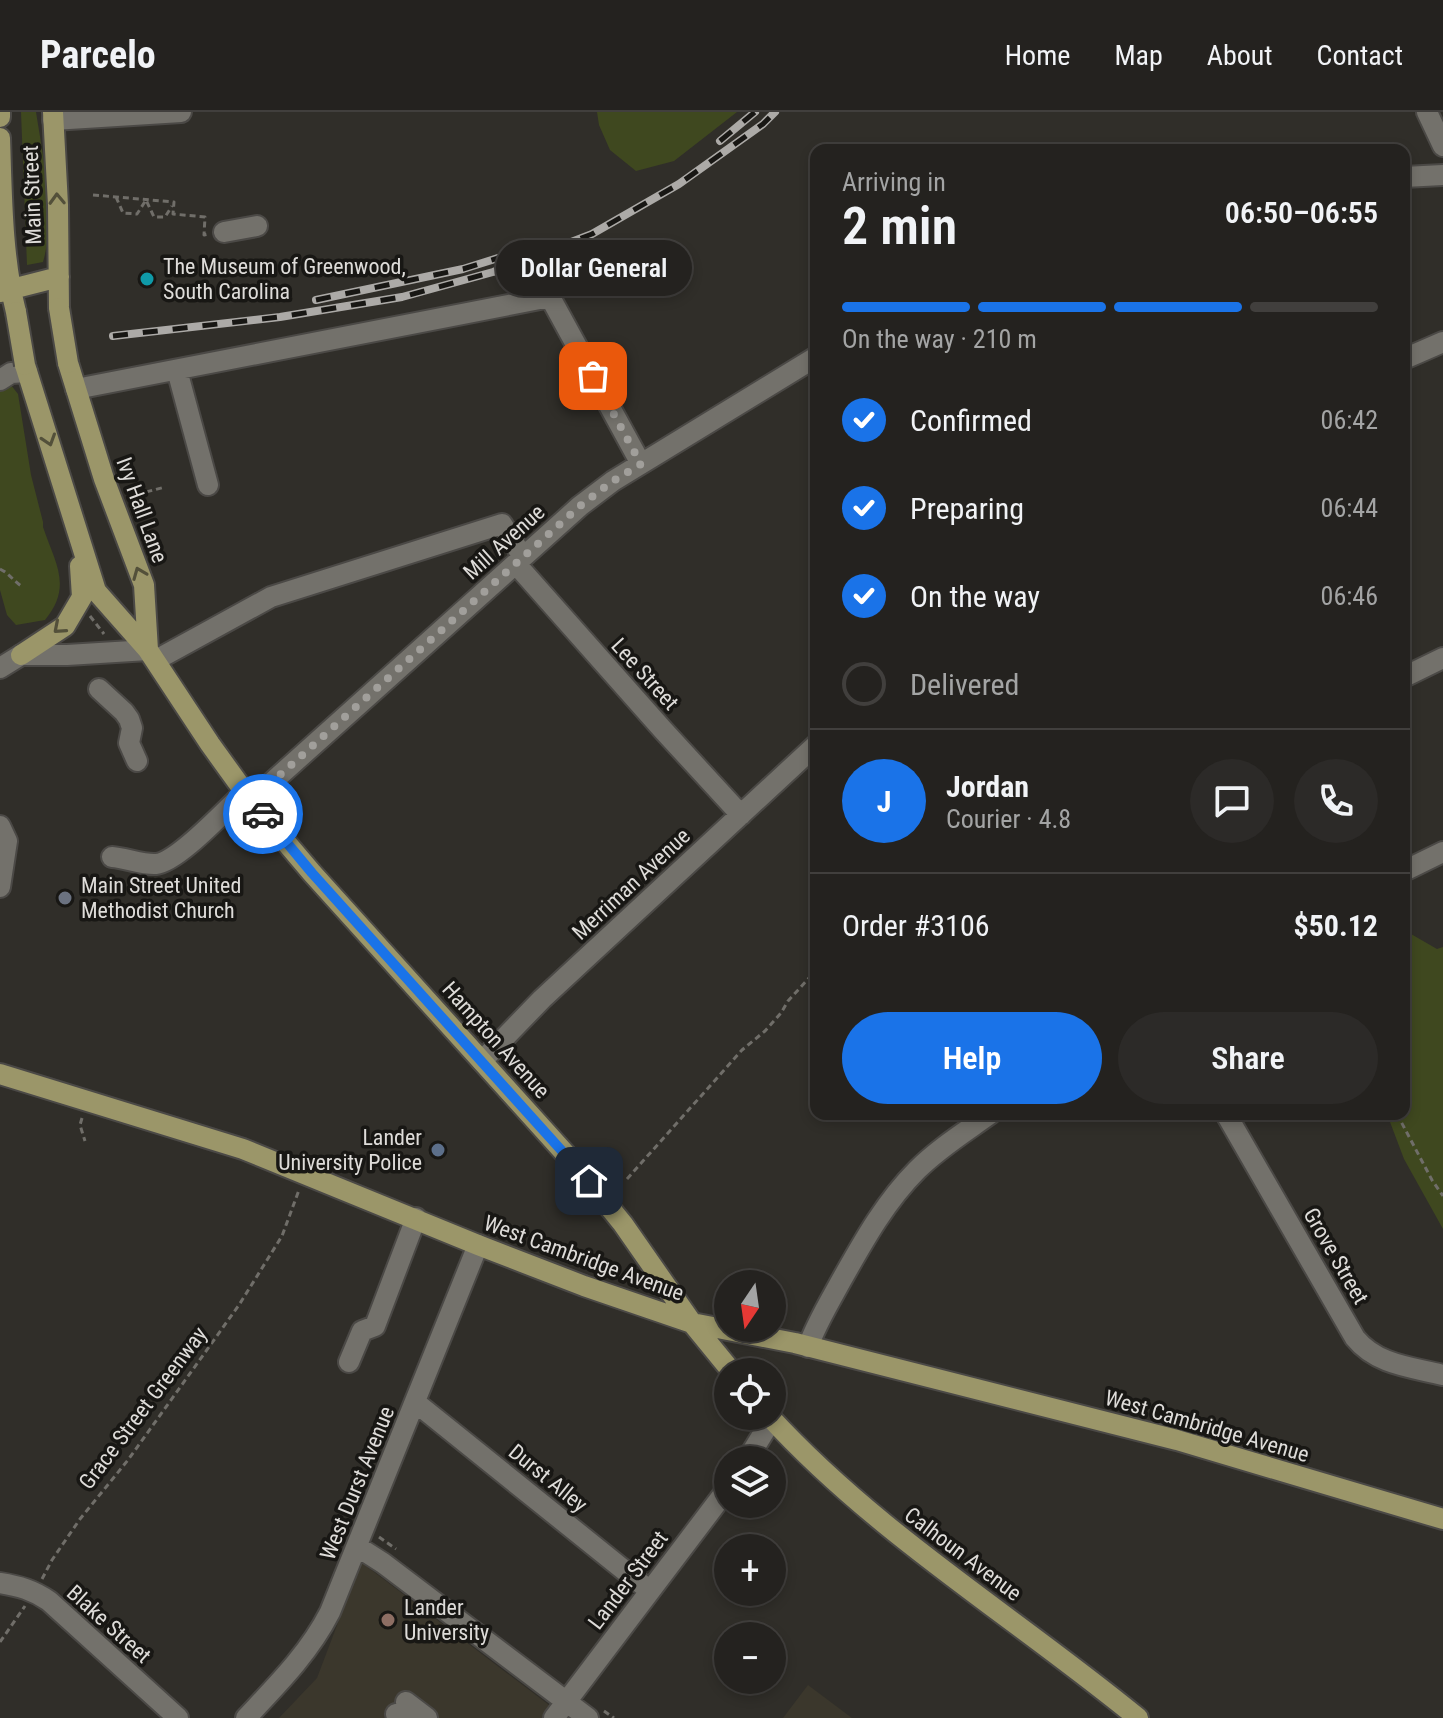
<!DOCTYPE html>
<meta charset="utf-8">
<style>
:root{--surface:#24221f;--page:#2c2a28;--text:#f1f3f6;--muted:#a3a4a4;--line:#413f3d;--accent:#1a73e8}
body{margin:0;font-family:"Roboto Condensed",sans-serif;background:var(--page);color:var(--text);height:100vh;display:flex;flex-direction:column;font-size:30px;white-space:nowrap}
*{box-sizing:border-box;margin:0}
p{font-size:26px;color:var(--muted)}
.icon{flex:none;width:44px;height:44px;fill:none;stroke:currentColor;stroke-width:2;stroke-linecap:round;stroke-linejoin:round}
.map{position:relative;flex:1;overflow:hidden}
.drawer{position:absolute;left:810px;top:32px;width:600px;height:976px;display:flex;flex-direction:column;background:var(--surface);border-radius:16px;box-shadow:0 4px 12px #0003,0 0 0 2px var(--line)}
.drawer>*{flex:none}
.needle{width:52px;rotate:193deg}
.tools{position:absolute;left:714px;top:1158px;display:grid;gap:16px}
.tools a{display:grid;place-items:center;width:72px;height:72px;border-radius:50%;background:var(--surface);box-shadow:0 4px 12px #0003,0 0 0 2px var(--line);font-size:40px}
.pin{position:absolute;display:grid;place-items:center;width:68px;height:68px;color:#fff;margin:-34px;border-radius:16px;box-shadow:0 4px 12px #0006}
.courier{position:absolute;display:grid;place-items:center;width:80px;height:80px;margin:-40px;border:6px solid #1a73e8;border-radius:50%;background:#fff;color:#222;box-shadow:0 2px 10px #0007}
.bubble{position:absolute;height:56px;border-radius:28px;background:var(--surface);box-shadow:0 4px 12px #0003,0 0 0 2px var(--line);font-size:26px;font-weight:600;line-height:56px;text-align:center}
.head em{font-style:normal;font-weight:600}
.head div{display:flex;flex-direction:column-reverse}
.head{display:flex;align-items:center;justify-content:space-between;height:136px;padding:0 32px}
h1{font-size:52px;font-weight:600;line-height:60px}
.bar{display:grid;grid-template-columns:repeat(4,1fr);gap:12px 8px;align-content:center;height:96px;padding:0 32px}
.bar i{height:10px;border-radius:6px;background:var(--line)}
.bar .current{background:var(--accent)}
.bar p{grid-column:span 4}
.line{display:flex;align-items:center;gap:20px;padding:0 32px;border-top:2px solid var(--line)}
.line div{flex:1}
.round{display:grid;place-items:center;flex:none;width:84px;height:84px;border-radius:42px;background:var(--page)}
ol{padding:0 32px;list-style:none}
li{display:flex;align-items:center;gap:24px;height:88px}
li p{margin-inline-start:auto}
li .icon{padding:8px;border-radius:50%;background:var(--accent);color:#fff;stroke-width:4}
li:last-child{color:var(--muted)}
li i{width:44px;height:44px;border:4px solid var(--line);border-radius:50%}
.primary-button{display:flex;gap:16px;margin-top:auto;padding:16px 32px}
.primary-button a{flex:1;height:92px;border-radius:48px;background:var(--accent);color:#fff;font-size:32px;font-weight:600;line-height:92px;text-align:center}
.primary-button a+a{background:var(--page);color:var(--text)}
header{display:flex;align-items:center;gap:48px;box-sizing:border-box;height:112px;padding:0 40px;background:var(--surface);border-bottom:2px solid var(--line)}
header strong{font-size:38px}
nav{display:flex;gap:44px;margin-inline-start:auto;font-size:28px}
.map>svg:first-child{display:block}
.built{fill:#3b372c}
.green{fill:#3f481f}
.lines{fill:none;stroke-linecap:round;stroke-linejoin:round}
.minor-casing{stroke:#4b4946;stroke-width:24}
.major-casing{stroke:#4b4946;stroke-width:24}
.path{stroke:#706e69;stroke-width:3;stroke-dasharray:6 4;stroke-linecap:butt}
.minor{stroke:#73716b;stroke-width:20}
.major{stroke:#9b9669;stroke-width:20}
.rail-casing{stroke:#acaaa7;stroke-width:8}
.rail{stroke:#181714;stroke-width:5;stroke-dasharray:15;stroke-linecap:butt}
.major-bridge-casing{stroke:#4b4946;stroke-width:24;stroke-linecap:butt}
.major-bridge{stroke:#9b9669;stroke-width:20}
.oneway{stroke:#53503a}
.done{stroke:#a19f9b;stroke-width:8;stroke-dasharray:0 14.4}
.route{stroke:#1a73e8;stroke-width:10}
.culture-dot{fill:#0f9aa8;stroke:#181714;stroke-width:3}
.worship-dot{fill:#6b7280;stroke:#181714;stroke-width:3}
.service-dot{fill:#5c6f8a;stroke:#181714;stroke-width:3}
.education-dot{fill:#8d6e63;stroke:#181714;stroke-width:3}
.labels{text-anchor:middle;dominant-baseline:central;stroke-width:7;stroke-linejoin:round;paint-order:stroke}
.street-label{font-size:22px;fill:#dedcd9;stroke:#181714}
.poi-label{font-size:22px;fill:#dedcd9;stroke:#181714;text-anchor:start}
</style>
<header>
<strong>Parcelo</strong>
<nav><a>Home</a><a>Map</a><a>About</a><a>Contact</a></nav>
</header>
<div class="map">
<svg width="1443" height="1606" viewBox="0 0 1443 1606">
<rect width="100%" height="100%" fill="#302e29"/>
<path class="built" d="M361,1450L566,1606H279L317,1566Z
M808,1573L852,1606H783Z"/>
<path class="green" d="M21,0H36C43,45 56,106 43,150L27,153Z
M597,0H737L674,49L636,59L610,38L599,13Z
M7,268L18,282L31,363L43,410V415C55,451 73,474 45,508L16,513L7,503L0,478V272Z
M1404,818L1437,837L1443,835V1117L1404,1047L1387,1002H1404Z"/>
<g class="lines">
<defs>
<path id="minor" d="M1427,0L1443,34
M53,8L181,0
M1404,65L1443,63
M224,120L257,114
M1404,247L1443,230
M177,258L208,373
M0,268L11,261L27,260
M76,277L550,185L641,352
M516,452L663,618L741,703
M156,548L271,485L502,412L523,445
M0,556L21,543H67L148,538
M1404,565L1443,546
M99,577L124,600L129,607L132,616L129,631L137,649
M251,689L580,394L613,369L816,245
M0,714L7,729L0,775
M112,745C126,746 143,753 156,752C178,750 227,696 245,680
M1404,759L1443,740
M482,949L542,887L816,633
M1226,1002L1355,1226C1377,1253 1411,1255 1443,1263
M808,1235C816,1212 829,1191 841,1169C863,1130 885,1090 917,1058C939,1036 965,1020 990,1002
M349,1250L362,1219L375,1214L416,1106
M415,1290L650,1479
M747,1348L772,1307
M358,1435L383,1451L588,1606
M0,1471C19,1474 33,1478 49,1489L178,1606
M406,1590L427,1606
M396,1602L401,1606
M246,1606C278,1572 309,1541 330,1500L478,1133
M554,1606L728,1376"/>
<path id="major" d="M53,0L58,93L59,196
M0,5V0
M0,26C2,84 2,144 16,200
M0,180L59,165
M68,251L104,367L144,473L148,538
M25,253L96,479L148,538L210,632L251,689L312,761L571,1048L623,1112L692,1211L732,1260
M21,543L65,514L82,485L80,454
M0,962L243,1037L478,1133L584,1174L692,1211L795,1231L1177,1328L1443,1407
M769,1304C877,1422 1015,1505 1138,1606"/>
</defs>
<use href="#minor" class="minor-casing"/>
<use href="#major" class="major-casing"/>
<path class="path" d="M93,83L174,90L173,102L205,105L204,123L209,122
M116,85L123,101L137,102L146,88L154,105H165L172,94
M127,385L165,375
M0,457C9,461 14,470 23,475
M90,504L104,522
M1397,1002L1432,1068L1443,1084
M82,1006L80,1013L85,1029
M627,1067L742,938L765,919L781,901L788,889L809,866L816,863
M714,1363L729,1344
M379,1425L396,1437
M42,1467L52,1448L80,1407L128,1348L239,1193L282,1124L299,1078
M0,1530L25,1494
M604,1599L614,1606"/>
<use href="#minor" class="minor"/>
<use href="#major" class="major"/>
<defs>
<path id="rail" d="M720,29L755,0
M316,188L463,157L514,141
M113,224L280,205L402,185L493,160L592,122L679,72L763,12L775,0"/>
</defs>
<use href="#rail" class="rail-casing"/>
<use href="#rail" class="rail"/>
<defs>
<path id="major-bridge" d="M59,196L68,251
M16,200L25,253"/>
</defs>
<use href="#major-bridge" class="major-bridge-casing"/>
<use href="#major-bridge" class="major-bridge"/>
</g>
<defs><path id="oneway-chevron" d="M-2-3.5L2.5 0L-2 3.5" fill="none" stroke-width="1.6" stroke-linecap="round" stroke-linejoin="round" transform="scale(2)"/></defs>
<g class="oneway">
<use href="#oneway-chevron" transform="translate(57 87) rotate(-92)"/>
<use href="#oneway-chevron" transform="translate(49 328) rotate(72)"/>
<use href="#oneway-chevron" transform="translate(139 461) rotate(-112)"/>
<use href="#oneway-chevron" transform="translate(59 516) rotate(139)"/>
</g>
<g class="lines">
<path class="done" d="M263,702L251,689L580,394L613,369L641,352L593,264"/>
<path class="route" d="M263,702L312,761L589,1069"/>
</g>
<circle class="culture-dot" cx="147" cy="167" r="8"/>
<circle class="worship-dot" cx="65" cy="786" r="8"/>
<circle class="service-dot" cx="438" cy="1038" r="8"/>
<circle class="education-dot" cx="388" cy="1508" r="8"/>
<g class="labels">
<g class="street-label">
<text transform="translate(32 83) rotate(-92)">Main Street</text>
<text transform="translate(142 398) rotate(70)">Ivy Hall Lane</text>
<text transform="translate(504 430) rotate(-42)">Mill Avenue</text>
<text transform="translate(645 562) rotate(48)">Lee Street</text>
<text transform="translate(631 772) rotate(-43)">Merriman Avenue</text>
<text transform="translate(496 928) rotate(48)">Hampton Avenue</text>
<text transform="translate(1336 1144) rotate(60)">Grove Street</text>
<text transform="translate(584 1146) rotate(20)">West Cambridge Avenue</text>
<text transform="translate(143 1296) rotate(-53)">Grace Street Greenway</text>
<text transform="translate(1207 1314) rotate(16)">West Cambridge Avenue</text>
<text transform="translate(548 1366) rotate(39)">Durst Alley</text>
<text transform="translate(357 1371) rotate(-68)">West Durst Avenue</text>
<text transform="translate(963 1442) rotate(37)">Calhoun Avenue</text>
<text transform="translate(628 1468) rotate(-53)">Lander Street</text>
<text transform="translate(109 1512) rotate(42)">Blake Street</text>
</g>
<g class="poi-label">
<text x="163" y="154">The Museum of Greenwood,<tspan x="163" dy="25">South Carolina</tspan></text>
<text x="81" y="773">Main Street United<tspan x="81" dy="25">Methodist Church</tspan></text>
<text x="422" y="1025" text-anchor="end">Lander<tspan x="422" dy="25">University Police</tspan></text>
<text x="404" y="1495">Lander<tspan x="404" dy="25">University</tspan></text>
</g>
</g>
</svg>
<div class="tools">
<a><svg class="needle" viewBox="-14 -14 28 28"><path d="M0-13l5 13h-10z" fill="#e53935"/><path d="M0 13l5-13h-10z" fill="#a3a4a4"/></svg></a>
<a><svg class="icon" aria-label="locate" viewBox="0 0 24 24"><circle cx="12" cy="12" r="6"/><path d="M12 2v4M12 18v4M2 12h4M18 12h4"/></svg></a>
<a><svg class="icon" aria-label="layers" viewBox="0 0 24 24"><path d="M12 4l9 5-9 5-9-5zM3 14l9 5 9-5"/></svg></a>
<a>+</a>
<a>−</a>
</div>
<div class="pin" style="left:593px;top:264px;background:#ea580c"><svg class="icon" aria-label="bag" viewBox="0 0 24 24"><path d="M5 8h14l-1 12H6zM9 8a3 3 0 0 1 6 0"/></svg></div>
<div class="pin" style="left:589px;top:1069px;background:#1f2937"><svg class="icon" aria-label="home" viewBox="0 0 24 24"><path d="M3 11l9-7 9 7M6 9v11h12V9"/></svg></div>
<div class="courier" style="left:263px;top:702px"><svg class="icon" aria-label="car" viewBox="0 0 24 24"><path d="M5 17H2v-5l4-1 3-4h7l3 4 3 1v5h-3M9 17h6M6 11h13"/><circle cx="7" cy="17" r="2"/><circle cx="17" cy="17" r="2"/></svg></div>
<div class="bubble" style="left:496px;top:128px;width:196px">Dollar General</div>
<section class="drawer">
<div class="head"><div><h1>2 min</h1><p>Arriving in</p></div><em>06:50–06:55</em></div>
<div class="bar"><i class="current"></i><i class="current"></i><i class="current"></i><i></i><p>On the way · 210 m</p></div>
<ol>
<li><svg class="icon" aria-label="check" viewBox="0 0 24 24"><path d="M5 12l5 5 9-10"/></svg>Confirmed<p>06:42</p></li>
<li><svg class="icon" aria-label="check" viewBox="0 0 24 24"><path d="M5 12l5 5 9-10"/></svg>Preparing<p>06:44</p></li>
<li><svg class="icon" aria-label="check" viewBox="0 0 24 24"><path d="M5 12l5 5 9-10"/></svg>On the way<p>06:46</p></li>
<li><i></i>Delivered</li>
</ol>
<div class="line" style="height:144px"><b class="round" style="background:var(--accent);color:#fff">J</b><div><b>Jordan</b><p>Courier · 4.8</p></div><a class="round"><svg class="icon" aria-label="chat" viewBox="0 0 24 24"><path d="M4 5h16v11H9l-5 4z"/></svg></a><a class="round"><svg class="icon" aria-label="phone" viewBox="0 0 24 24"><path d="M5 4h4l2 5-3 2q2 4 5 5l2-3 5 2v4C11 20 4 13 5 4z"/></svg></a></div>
<div class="line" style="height:104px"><div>Order #3106</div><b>$50.12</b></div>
<div class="primary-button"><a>Help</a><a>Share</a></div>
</section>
</div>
